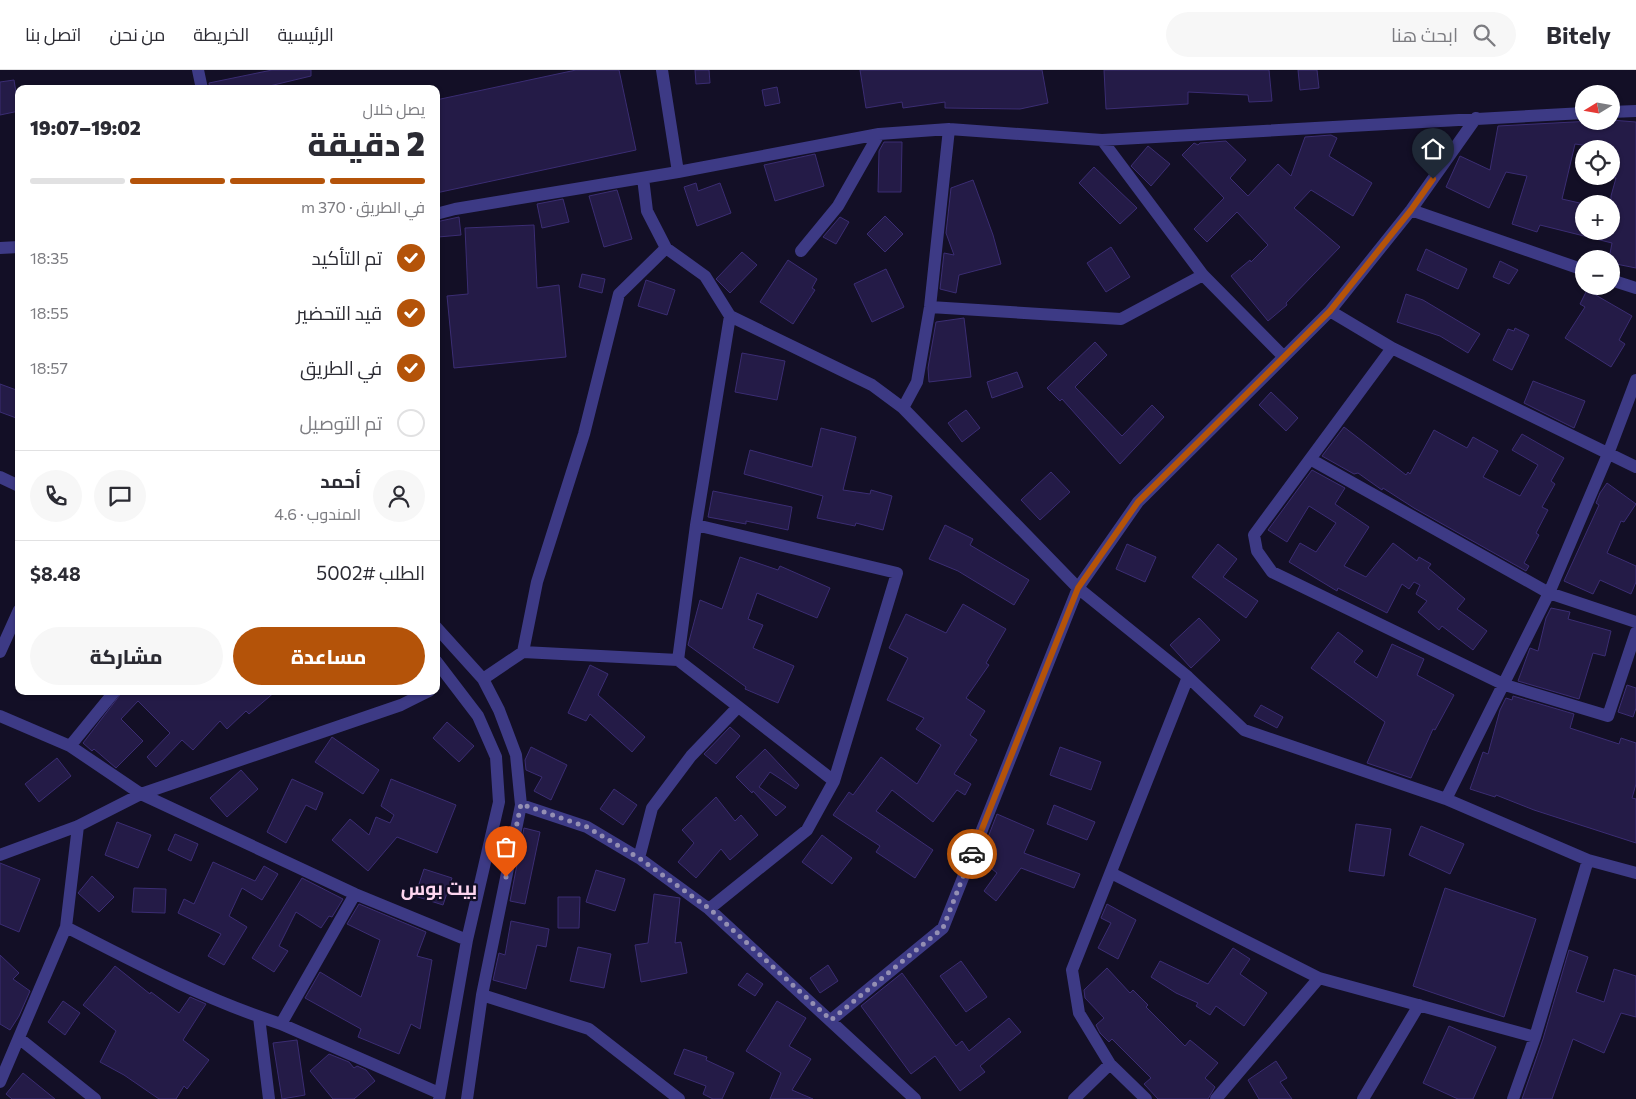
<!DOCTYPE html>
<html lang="ar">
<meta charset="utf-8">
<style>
:root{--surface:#fff;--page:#f7f7f7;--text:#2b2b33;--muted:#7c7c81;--line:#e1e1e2;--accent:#b45309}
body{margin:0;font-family:Commissioner,Cairo,sans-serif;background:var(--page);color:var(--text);direction:rtl;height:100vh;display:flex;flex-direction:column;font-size:19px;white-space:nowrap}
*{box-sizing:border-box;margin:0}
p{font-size:16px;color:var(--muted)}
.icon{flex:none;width:28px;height:28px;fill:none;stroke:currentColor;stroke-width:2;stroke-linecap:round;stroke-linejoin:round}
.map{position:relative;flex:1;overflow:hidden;direction:ltr}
.details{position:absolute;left:15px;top:15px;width:425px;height:610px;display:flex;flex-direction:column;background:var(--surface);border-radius:10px;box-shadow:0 1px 4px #0004;direction:rtl}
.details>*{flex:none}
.needle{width:32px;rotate:259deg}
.tools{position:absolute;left:1575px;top:15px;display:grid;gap:10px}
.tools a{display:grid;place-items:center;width:45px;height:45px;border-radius:50%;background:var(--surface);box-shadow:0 1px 4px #0004;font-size:25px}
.pin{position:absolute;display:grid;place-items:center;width:42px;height:42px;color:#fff;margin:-51px -21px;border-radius:50% 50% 50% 0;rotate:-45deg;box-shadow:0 0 5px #0007}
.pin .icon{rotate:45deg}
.courier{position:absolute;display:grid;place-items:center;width:50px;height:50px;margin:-25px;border:4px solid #b45309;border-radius:50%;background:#fff;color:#222;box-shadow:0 1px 6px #0007}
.head em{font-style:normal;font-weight:800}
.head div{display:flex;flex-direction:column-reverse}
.head{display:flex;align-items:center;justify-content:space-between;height:85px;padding:0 15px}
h1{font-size:32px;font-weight:800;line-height:38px}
.bar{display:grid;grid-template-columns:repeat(4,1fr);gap:8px 5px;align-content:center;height:60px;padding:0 15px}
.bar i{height:6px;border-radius:4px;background:var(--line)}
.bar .on{background:var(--accent)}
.bar p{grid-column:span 4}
.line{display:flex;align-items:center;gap:12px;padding:0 15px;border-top:1px solid var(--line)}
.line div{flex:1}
.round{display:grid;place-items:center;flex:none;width:52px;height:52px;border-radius:26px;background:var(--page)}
ol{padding:0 15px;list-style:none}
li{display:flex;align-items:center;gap:15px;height:55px}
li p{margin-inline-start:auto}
li .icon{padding:5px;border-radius:50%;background:var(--accent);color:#fff;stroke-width:4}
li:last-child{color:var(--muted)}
li i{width:28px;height:28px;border:2px solid var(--line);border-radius:50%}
.primary-button{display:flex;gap:10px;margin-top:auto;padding:10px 15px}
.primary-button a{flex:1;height:58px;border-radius:30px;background:var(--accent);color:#fff;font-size:20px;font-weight:800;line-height:58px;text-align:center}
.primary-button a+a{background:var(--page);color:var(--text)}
header{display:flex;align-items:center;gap:30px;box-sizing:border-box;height:70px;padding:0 25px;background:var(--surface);border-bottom:1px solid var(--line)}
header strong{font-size:24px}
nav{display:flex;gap:28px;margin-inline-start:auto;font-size:18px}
.search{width:350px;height:45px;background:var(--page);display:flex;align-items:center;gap:12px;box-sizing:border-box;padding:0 18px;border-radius:28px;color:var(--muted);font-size:19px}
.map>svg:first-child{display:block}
.building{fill:#241b47;stroke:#3b2d73;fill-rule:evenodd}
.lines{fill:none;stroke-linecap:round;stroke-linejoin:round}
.street{stroke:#3d3a85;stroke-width:12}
.done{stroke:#948fb3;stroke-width:5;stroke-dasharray:0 9}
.route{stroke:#b45309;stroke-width:6}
.labels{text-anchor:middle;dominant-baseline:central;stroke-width:4.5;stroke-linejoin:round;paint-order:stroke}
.district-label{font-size:19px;font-weight:bold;fill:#ffd6f0;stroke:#130f26}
</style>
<header>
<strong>Bitely</strong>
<div class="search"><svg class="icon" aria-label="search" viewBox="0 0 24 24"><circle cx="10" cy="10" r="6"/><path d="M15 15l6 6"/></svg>ابحث هنا</div>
<nav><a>الرئيسية</a><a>الخريطة</a><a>من نحن</a><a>اتصل بنا</a></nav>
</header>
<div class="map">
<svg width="1636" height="1029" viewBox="0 0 1636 1029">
<rect width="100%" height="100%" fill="#130f26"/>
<path class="building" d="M272,0H311V6L257,19H210L209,13Z
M576,0H619L636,80L436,123V30Z
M695,0H709L710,13L696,14Z
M860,0H1042L1048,33L1020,39L945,38V32L903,38L902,32L866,38Z
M1104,0H1269L1272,31L1249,32L1248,25L1188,22V34L1106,39Z
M1298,0H1317L1319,18L1300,20Z
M14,10L19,41L0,45V12Z
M777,17L780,33L765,36L762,20Z
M1611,50L1636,52V198L1611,193V189H1609L1612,173L1540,155L1537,162L1512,154L1527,106L1506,102L1489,138L1446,117L1460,86L1490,100L1498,56ZM1575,74L1611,79V107L1616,108L1611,126V161H1584V134L1562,129Z
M1331,65L1337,68L1329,86L1372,113L1353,146L1311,120L1294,138L1340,177L1286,233L1287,235L1268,251L1231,206L1250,190L1251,192L1268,175L1237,142L1207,172L1194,159L1224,128L1182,85L1194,73L1198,75L1200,73L1226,71L1246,90L1230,108L1248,126L1278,94L1291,106L1305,67Z
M884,72H902L901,122H878L879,81Z
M1148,76L1170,94L1151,116L1131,96Z
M815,84L824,116L775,131L764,95Z
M1094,97L1137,138L1120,154L1079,113Z
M973,110L993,165L1001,194L959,205L956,223L940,219L944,183L954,185L946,163L951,118Z
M696,113L698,121L720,113L731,143L697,156L684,117Z
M617,120L632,169L604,177L589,126Z
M563,129L569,152L542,158L537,134Z
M885,146L903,164L885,182L867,164Z
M459,147L461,165L438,167L436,152Z
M840,147L849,152L836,174L823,167Z
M534,155L537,218L559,215L566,287L454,298L447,226L468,224L465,158Z
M1111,177L1130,207L1106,222L1087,193Z
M1426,179L1467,199L1458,219L1417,200Z
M742,182L757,195L730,223L716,209Z
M788,190L817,209L812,218L815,220L793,254L760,232Z
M1500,191L1518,200L1509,214L1493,207Z
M886,199L904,237L872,252L854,214Z
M582,204L605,209L602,223L579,217Z
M646,210L675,220L667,245L638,236Z
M1587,220L1632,246L1619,270L1625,274L1611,297L1565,268L1585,237L1580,234Z
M1406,224L1423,230L1480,264L1468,283L1440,266L1397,252Z
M964,248L971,307L929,312L928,298L936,252Z
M1515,258L1529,265L1512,300L1493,290L1508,259L1514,261Z
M1095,272L1107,285L1075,317L1122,366L1152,335L1164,347L1120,394L1062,329L1060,331L1047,318Z
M742,283L785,291L777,330L735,322Z
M1017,302L1023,317L992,328L987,312Z
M1533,311L1585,331L1574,358L1524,333Z
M0,314L19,321V349L0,342Z
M1271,322L1298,348L1286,361L1259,335Z
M966,340L980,358L962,372L948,353Z
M1344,357L1406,405L1408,402L1410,404L1434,360L1467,378L1473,367L1498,381L1483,407L1520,426L1538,395L1512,380L1522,364L1564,388L1551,411L1555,414L1542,437L1548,440L1536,463L1539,465L1524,493L1529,496L1526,501L1414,438L1383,418L1382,420L1358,403L1354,404L1322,386Z
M821,358L856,367L843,420L870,424L871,420L892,426L883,460L856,453L855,456L817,448L823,426L744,404L750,380L812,397Z
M1312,400L1345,418L1335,434L1369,457L1344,496L1366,507L1393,473L1417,491L1419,487L1431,494L1428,498L1465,529L1457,539L1487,561L1473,580L1442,556L1439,560L1418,542L1427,531L1416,524L1420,515L1414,512L1409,519L1402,514L1387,543L1338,518L1337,521L1289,492L1300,473L1316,482L1336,453L1309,436L1287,472L1268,460Z
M1051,402L1070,422L1040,450L1021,430Z
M1607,413L1636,434L1624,452L1621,451L1607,483L1636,496V512L1631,524L1600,510L1593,524L1564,511L1599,435L1596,433L1600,423Z
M713,421L792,437L788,460L746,451V454L708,447Z
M945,455L973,469L970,475L1029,510L1014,535L958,501L929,489Z
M1127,474L1156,487L1145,512L1116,499Z
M1218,474L1237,489L1223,507L1258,531L1246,548L1192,507Z
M740,487L778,500L780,496L830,518L817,548L757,523L748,549L763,555L753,578L794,596L778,633L745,619L746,617L688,575L700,530L722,539Z
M963,534L1006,559L986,593L989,595L966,628L985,641L970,665L977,670L954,704L971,714L965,725L957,720L933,752L892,720L876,741L933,780L915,808L876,782L880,776L833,745L849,722L853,725L881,687L917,714L941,675L916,659L924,648L887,630L908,588L889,578L906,544L946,563Z
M1551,538L1570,542L1568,549L1611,561L1605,586L1593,583L1579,629L1518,611L1530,578L1538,581L1546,548Z
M1199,548L1220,570L1191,598L1170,575Z
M1338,562L1363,581L1354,592L1377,608L1392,574L1424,589L1417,605L1454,625L1435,660L1433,659L1411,708L1367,693L1385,652L1311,598Z
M590,595L608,604L598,625L645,667L632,682L590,644L586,651L568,643Z
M1627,615L1636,618V638L1633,647L1618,642Z
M123,621H276L249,644L246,641L227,659L220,651L193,680L182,670L156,697L147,687L170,663L138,631L121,649L143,671L116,698L94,679L92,681L83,673Z
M1513,626L1574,644L1570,658L1619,674L1621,668L1636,673V714L1632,728L1636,729V773L1534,740L1496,725L1495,727L1470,719L1483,682L1488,684L1500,640L1506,628L1512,630Z
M1261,635L1283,647L1277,658L1254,646Z
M447,652L474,676L459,692L433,668Z
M730,657L740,666L716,694L704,684Z
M332,667L379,700L363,724L315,692Z
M531,677L567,695L551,730L534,721L542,707L526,700L525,690Z
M1060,677L1101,692L1091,720L1050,705Z
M765,679L799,715L796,719L770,702L759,717L786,737L776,746L753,721L752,723L736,707Z
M57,688L71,706L39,732L25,714Z
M241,700L258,719L227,747L210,728Z
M292,709L323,723L316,740L306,735L286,773L267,762Z
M391,709L456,735L437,783L397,767L368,801L332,770L350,749L369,765L376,747L390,753L394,745L381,736Z
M614,719L637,735L623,755L600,739Z
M716,727L735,751L741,745L758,765L730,790L721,779L696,808L678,792L694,773L682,760Z
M1054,735L1095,752L1087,770L1047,754Z
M997,744L1034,760L1024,783L1080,804L1074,818L1021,798L996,831L984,821L997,803L986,794L997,781L985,775Z
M117,752L151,765L138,798L105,785Z
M1356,754L1391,759L1384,806L1349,801Z
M1421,756L1464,774L1450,804L1409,785Z
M524,758L540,762L525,834L510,831Z
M175,764L198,774L191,791L168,780Z
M822,765L852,788L832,814L802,792Z
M213,792L255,811L264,796L278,804L262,830L242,818L229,846L247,857L224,895L208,886L221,864L178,843L184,829L194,834Z
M0,793L40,809L19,862L0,854Z
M424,799L452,808L443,835L415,826Z
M596,800L625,809L615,841L586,832Z
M92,806L114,827L99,842L78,823Z
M302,808L343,829L332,847L329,846L321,858L296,842L279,876L288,881L274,902L252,888Z
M134,818L166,819L165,843L132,842Z
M1445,818L1536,849L1504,947L1413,916Z
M654,824L680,828L675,873L681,872L687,903L641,912L635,875L648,873Z
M558,827H580L579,858H558Z
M359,834L426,862L417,886L432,890L420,959L411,954L399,984L358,967L361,959L305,928L320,902L361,927L380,870L347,854Z
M1107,834L1136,850L1118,889L1098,878L1111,853L1101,848Z
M511,851L549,859L546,877L537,875L526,919L493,910L499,883L505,885Z
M578,877L611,884L604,918L570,911Z
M1233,878L1250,889L1240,904L1267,923L1244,956L1216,936L1210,945L1196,936L1198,933L1176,923L1151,907L1160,891L1208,914Z
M1569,880L1588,887L1576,922L1604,932L1614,899L1636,906V947L1621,943L1604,983L1573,969L1552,1029H1522L1543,969Z
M0,885L19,903L13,909L30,921L19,946L10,960L0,954Z
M961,891L987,927L966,942L940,906Z
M828,895L838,911L820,923L810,908Z
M115,896L150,924L151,922L179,943L190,927L206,934L183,970L209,990L187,1019L184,1016L176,1029H159L124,1005L100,992L116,961L83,935Z
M1107,898L1130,923L1133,920L1148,935L1146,937L1185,976L1190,970L1218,993L1205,1008L1215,1017L1208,1029H1158L1144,1014L1151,1008L1112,969L1109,972L1100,963L1096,955L1104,948L1085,928L1084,920Z
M747,903L763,914L755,926L738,915Z
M902,903L956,976L962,971L969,981L1009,948L1021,962L980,996L985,1002L960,1021L935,986L911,1004L861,936Z
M63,931L80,943L65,965L48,952Z
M777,931L806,948L789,976L811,989L792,1020L813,1029H770L781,1003L746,981Z
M1449,956L1496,977L1473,1029H1458L1423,1013Z
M297,970L305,1025L282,1029L273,973Z
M684,979L707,987L706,990L734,1003L722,1029H713L703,1024L706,1016L674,1004Z
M329,984L349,992L354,998L357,996L366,1000L375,1011L354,1029H333L310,1001Z
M1276,991L1287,1008L1280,1012L1292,1029H1259L1248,1010Z
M23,1003L55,1029H12L6,1024Z"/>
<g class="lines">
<path class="street" d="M198,0L202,19
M662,0L678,102
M1611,42L1636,41
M1102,70L1203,205L1283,286
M643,108L647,141L666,178L705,206L730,246L872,315L903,338L1078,518L1188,607L1244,660L1446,729L1588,790L1636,803
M1411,140L1584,200
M436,144L455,139L678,102L879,64L949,59L1102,70L1584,43
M0,178L19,177
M801,181L838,136L879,64
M1611,210L1636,218
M930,237L1121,249L1203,205
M1330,241L1392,278L1636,397
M730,246L696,455L678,590L834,711
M1392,278L1254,465L1257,481L1272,502L1505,615L1608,646L1636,562
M903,338L917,312L930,237L949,59
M1310,389L1549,523L1636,552
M0,407L19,416
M696,455L897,503L834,711L807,760L709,839
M436,557L483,609L499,640L516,685L521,735L482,925L467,1029
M0,582L19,540
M523,582L678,590
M436,591L478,646L496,687L499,732L467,870L439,1029
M483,609L523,582L537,512L584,364L619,224L666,178
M0,646L70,676L141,724L355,824L467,870
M70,676L115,621
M1446,729L1549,523L1608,384L1636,310
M521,735L587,757L639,788L709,839L915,1029
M0,785L78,756L141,724L401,635L429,621
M639,788L652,738L691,686L737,638
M1111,803L1319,908L1535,967
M66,857C136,893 206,930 281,954L439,1023
M482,925L589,959L679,1029
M259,947L269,1029
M831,950L943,858L1078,518L1138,432L1330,241L1411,140L1476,48
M281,954L355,824
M20,969L95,1029
M0,1012L66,857L78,756
M1074,1029L1110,994
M1146,1029L1110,994L1079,943L1072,900L1188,607
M1216,1029L1319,908
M1363,1029L1419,935
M1513,1029L1535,967L1588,790"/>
</g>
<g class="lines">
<path class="done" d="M506,807L521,734L587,757L639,788L710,839L831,950L943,858L972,784"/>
<path class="route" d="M972,784L1078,518L1138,432L1330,241L1411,140L1433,109"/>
</g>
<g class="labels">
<g class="district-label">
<text x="439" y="817">بيت بوس</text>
</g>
</g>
</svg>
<div class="tools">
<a><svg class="needle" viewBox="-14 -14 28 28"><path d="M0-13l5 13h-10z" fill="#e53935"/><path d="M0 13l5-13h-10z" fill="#7c7c81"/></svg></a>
<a><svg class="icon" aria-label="locate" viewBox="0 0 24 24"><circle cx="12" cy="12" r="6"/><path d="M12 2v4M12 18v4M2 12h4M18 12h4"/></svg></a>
<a>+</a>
<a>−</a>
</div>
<div class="pin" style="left:506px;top:807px;background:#ea580c"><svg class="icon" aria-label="bag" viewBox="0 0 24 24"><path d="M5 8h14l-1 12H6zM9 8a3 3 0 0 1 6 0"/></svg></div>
<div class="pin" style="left:1433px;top:109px;background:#1f2937"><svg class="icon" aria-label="home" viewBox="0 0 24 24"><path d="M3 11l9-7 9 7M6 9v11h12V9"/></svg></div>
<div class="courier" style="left:972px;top:784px"><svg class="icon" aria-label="car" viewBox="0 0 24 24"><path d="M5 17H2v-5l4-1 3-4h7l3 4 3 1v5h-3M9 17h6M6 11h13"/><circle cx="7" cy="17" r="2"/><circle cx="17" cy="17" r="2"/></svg></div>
<section class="details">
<div class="head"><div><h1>2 دقيقة</h1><p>يصل خلال</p></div><em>19:02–19:07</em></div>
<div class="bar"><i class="on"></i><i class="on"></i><i class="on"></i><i></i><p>في الطريق · 370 m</p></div>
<ol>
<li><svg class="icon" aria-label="check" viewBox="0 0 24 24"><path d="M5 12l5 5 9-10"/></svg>تم التأكيد<p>18:35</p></li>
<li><svg class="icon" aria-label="check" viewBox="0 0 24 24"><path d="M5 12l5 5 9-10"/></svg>قيد التحضير<p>18:55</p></li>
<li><svg class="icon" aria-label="check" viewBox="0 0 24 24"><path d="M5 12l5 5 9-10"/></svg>في الطريق<p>18:57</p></li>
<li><i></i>تم التوصيل</li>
</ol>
<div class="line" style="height:90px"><a class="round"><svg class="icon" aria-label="person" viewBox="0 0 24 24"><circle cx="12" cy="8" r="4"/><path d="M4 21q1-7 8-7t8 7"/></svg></a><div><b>أحمد</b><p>المندوب · 4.6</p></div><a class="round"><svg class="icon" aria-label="chat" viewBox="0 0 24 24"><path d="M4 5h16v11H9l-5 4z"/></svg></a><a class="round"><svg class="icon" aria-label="phone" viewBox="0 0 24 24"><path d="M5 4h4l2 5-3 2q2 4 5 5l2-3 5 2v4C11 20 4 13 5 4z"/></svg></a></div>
<div class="line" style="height:65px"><div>الطلب #5002</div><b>$8.48</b></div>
<div class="primary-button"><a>مساعدة</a><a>مشاركة</a></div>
</section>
</div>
